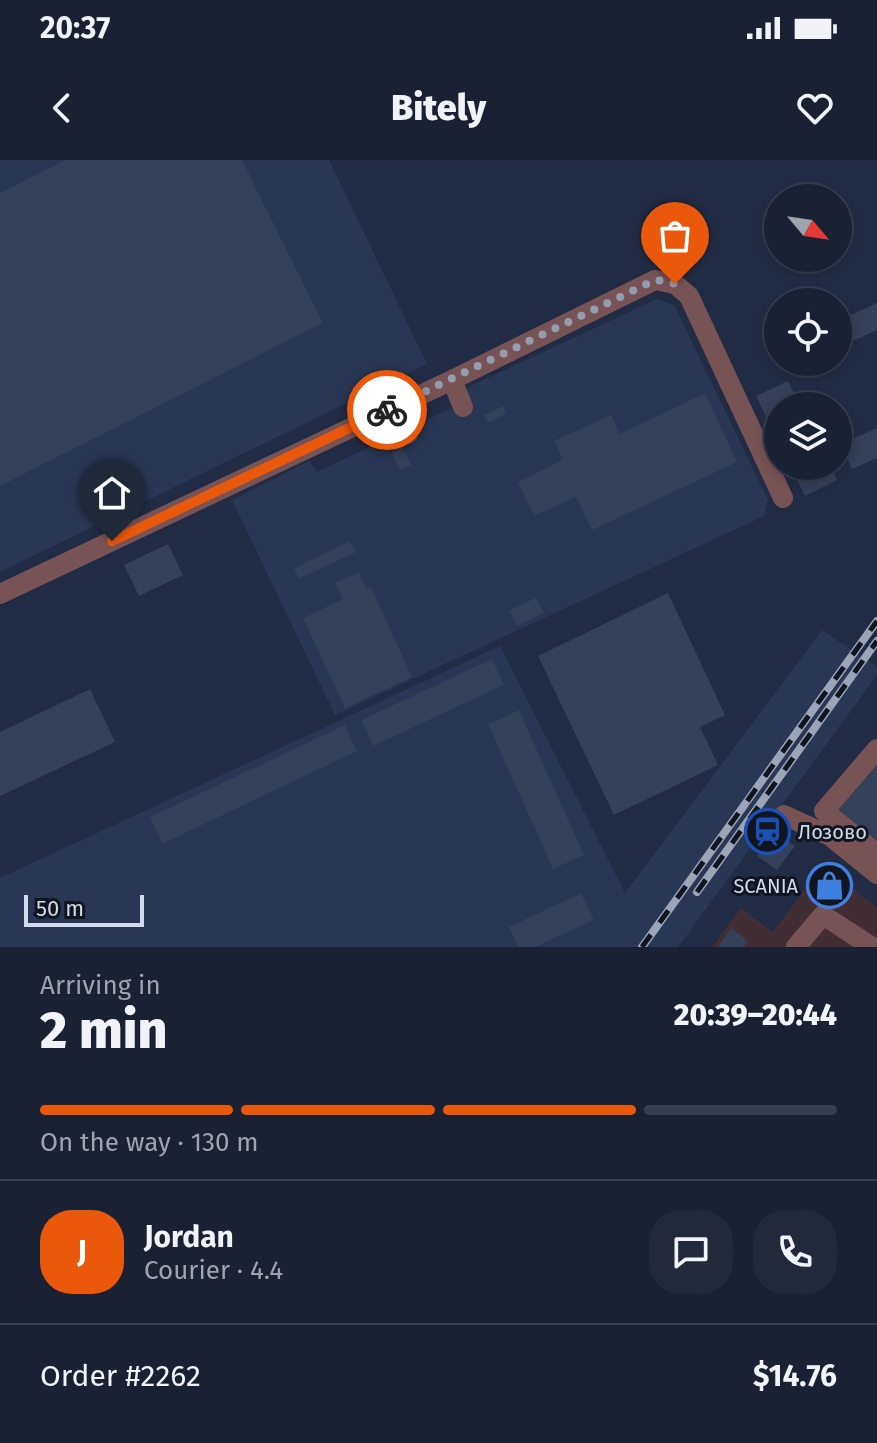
<!DOCTYPE html>
<meta charset="utf-8">
<style>
:root{--surface:#192133;--page:#22293b;--text:#f1f3f6;--muted:#9fa3ac;--line:#373e4e;--accent:#ea580c}
body{margin:0;font-family:"Fira Sans",sans-serif;background:var(--page);color:var(--text);height:100vh;display:flex;flex-direction:column;font-size:30px;white-space:nowrap}
*{box-sizing:border-box;margin:0}
p{font-size:26px;color:var(--muted)}
.icon{flex:none;width:44px;height:44px;fill:none;stroke:currentColor;stroke-width:2;stroke-linecap:round;stroke-linejoin:round}
.map{position:relative;height:787px;overflow:hidden}
.sheet{display:flex;flex-direction:column;background:var(--surface);flex:1}
.sheet>*{flex:none}
.needle{width:52px;rotate:119deg}
.tools{position:absolute;left:764px;top:24px;display:grid;gap:16px}
.tools a{display:grid;place-items:center;width:88px;height:88px;border-radius:50%;background:var(--surface);box-shadow:0 4px 12px #0003,0 0 0 2px var(--line);font-size:40px}
.scale{position:absolute;left:24px;bottom:20px;width:120px;box-sizing:border-box;padding-left:8px;border:4px solid #d2dae9;border-top:0;font-size:22px;line-height:28px;white-space:nowrap;color:#d2dae9;-webkit-text-stroke:6px #10151f;paint-order:stroke}
.pin{position:absolute;display:grid;place-items:center;width:68px;height:68px;color:#fff;margin:-82px -34px;border-radius:50% 50% 50% 0;rotate:-45deg;box-shadow:0 0 8px #0007}
.pin .icon{rotate:45deg}
.courier{position:absolute;display:grid;place-items:center;width:80px;height:80px;margin:-40px;border:6px solid #ea580c;border-radius:50%;background:#fff;color:#222;box-shadow:0 2px 10px #0007}
.overview em{font-style:normal;font-weight:800}
.overview div{display:flex;flex-direction:column-reverse}
.overview{display:flex;align-items:center;justify-content:space-between;height:136px;padding:0 40px}
h1{font-size:52px;font-weight:800;line-height:60px}
.bar{display:grid;grid-template-columns:repeat(4,1fr);gap:12px 8px;align-content:center;height:96px;padding:0 40px}
.bar i{height:10px;border-radius:6px;background:var(--line)}
.bar .on{background:var(--accent)}
.bar p{grid-column:span 4}
.line{display:flex;align-items:center;gap:20px;padding:0 40px;border-top:2px solid var(--line)}
.line div{flex:1}
.round{display:grid;place-items:center;flex:none;width:84px;height:84px;border-radius:32px;background:var(--page)}
.status{display:flex;justify-content:space-between;align-items:center;height:56px;padding:0 40px;background:var(--surface);direction:ltr}
.status svg{height:22px;fill:currentColor}
header{display:flex;justify-content:space-between;align-items:center;height:104px;padding:0 40px;background:var(--surface);font-size:36px;font-weight:800}
.map>svg:first-child{display:block}
.commercial{fill:#412e34}
.built{fill:#293754}
.building{fill:#354059}
.lines{fill:none;stroke-linecap:round;stroke-linejoin:round}
.minor{stroke:#785355;stroke-width:20}
.rail-casing{stroke:#9ca5b6;stroke-width:8}
.rail{stroke:#10151f;stroke-width:5;stroke-dasharray:15;stroke-linecap:butt}
.done{stroke:#949daf;stroke-width:8;stroke-dasharray:0 14.4}
.route{stroke:#ea580c;stroke-width:10}
.labels{text-anchor:middle;dominant-baseline:central;stroke-width:6;stroke-linejoin:round;paint-order:stroke}
.poi-label{font-size:20px;fill:#d2dae9;stroke:#10151f;text-anchor:start}
</style>
<div class="status"><b>20:37</b><svg viewBox="0 0 49 12"><path d="M0 12V9h3v3zM5 12V6h3v6zM10 12V3h3v9zM15 12V0h3v12zM26 1h20v11H26zM47 4h2v5h-2z"/></svg></div>
<header><svg class="icon" aria-label="back" viewBox="0 0 24 24"><path d="M15 5l-7 7 7 7"/></svg>Bitely<svg class="icon" aria-label="heart" viewBox="0 0 24 24"><path d="M12 20l-8-8c-3-5 5-10 8-4 3-6 11-1 8 4z"/></svg></header>
<div class="map">
<svg width="877" height="787" viewBox="0 0 877 787">
<rect width="100%" height="100%" fill="#212c44"/>
<path class="commercial" d="M823,705L877,748V787H712L741,748L773,772Z"/>
<path class="built" d="M0,0H329L427,204L0,412Z
M657,139L674,145L768,340L764,356L335,555L232,340L309,301L317,312L470,239L466,228Z
M822,470L877,507V515L678,787H0V718L500,486L625,733Z"/>
<path class="building" d="M65,0H242L323,163L0,326V33Z
M877,143V170L838,188V161Z
M788,221L800,246H778V281L756,236Z
M705,233L737,302L592,370L576,337L534,356L518,322L563,300L554,281L611,255L620,274Z
M503,246L507,254L488,263L484,255Z
M877,268V298L852,309L841,284Z
M402,287L411,305L400,310L391,292Z
M790,306H830L837,320L805,336Z
M350,381L356,392L299,419L294,408Z
M168,384L183,415L139,436L124,405Z
M359,412L366,429L371,427L412,517L345,548L303,458L343,439L335,423Z
M668,433L725,555L700,567L718,605L614,655L538,496Z
M536,438L544,453L517,466L509,450Z
M492,499L504,525L373,586L361,560Z
M90,529L115,582L0,636V572Z
M519,550L584,695L553,709L488,564Z
M345,565L357,591L162,684L150,657Z
M875,604L877,606V691L833,655Z
M780,675L795,686L777,710L757,696L764,686L768,690Z
M581,733L594,760L535,787H518L509,767Z
M731,768L748,781L744,787H718Z"/>
<g class="lines">
<path class="minor" d="M452,220L463,247
M393,247L408,274
M0,434L452,220L655,120L675,124L689,136L783,338
M877,589L824,651L877,694
M784,655L830,676L877,714
M796,787L823,755L872,787"/>
<defs>
<path id="rail" d="M697,732L877,481
M642,787L877,461"/>
</defs>
<use href="#rail" class="rail-casing"/>
<use href="#rail" class="rail"/>
</g>
<g class="lines">
<path class="done" d="M387,250L655,120L667,121L675,124"/>
<path class="route" d="M112,381L387,250"/>
</g>
<defs>
<symbol id="station-ring" viewBox="-11 -11 22 22"><circle r="9.5" fill="#10151f" stroke="#1a4fb4" stroke-width="1.5"/><path d="M-3-6H3Q5-6 5-4V2Q5 4 3 4L4.5 6H3L1.5 4h-3L-3 6H-4.5L-3 4Q-5 4-5 2V-4Q-5-6-3-6ZM-3.5-4v3h7v-3ZM-3.5 1v1.5H-2V1ZM2 1v1.5H3.5V1Z" fill="#1a4fb4"/></symbol>
<symbol id="shop-ring" viewBox="-11 -11 22 22"><circle r="9.5" fill="#10151f" stroke="#3f7fe0" stroke-width="1.5"/><path d="M-5-2.5h2.3a2.7 3.5 0 0 1 5.4 0H5L5.5 6h-11ZM-1.5-2.5h3a1.5 2.3 0 0 0-3 0Z" fill="#3f7fe0"/></symbol>
</defs>
<g fill-rule="evenodd">
<use href="#station-ring" x="742" y="646" width="51" height="51"/>
<use href="#shop-ring" x="804" y="700" width="51" height="51"/>
</g>
<g class="labels">
<g class="poi-label">
<text x="798" y="672">Лозово</text>
<text x="798" y="726" text-anchor="end">SCANIA</text>
</g>
</g>
</svg>
<div class="tools">
<a><svg class="needle" viewBox="-14 -14 28 28"><path d="M0-13l5 13h-10z" fill="#e53935"/><path d="M0 13l5-13h-10z" fill="#9fa3ac"/></svg></a>
<a><svg class="icon" aria-label="locate" viewBox="0 0 24 24"><circle cx="12" cy="12" r="6"/><path d="M12 2v4M12 18v4M2 12h4M18 12h4"/></svg></a>
<a><svg class="icon" aria-label="layers" viewBox="0 0 24 24"><path d="M12 4l9 5-9 5-9-5zM3 14l9 5 9-5"/></svg></a>
</div>
<div class="scale">50 m</div>
<div class="pin" style="left:675px;top:124px;background:#ea580c"><svg class="icon" aria-label="bag" viewBox="0 0 24 24"><path d="M5 8h14l-1 12H6zM9 8a3 3 0 0 1 6 0"/></svg></div>
<div class="pin" style="left:112px;top:381px;background:#1f2937"><svg class="icon" aria-label="home" viewBox="0 0 24 24"><path d="M3 11l9-7 9 7M6 9v11h12V9"/></svg></div>
<div class="courier" style="left:387px;top:250px"><svg class="icon" aria-label="bike" viewBox="0 0 24 24"><circle cx="6" cy="16" r="4"/><circle cx="18" cy="16" r="4"/><path d="M6 16l4-8h5l3 8M10 8l3 8H6M13 5h3"/></svg></div>
</div>
<section class="sheet">
<div class="overview"><div><h1>2 min</h1><p>Arriving in</p></div><em>20:39–20:44</em></div>
<div class="bar"><i class="on"></i><i class="on"></i><i class="on"></i><i></i><p>On the way · 130 m</p></div>
<div class="line" style="height:144px"><b class="round" style="background:var(--accent);color:#fff">J</b><div><b>Jordan</b><p>Courier · 4.4</p></div><a class="round"><svg class="icon" aria-label="chat" viewBox="0 0 24 24"><path d="M4 5h16v11H9l-5 4z"/></svg></a><a class="round"><svg class="icon" aria-label="phone" viewBox="0 0 24 24"><path d="M5 4h4l2 5-3 2q2 4 5 5l2-3 5 2v4C11 20 4 13 5 4z"/></svg></a></div>
<div class="line" style="height:104px"><div>Order #2262</div><b>$14.76</b></div>
</section>
